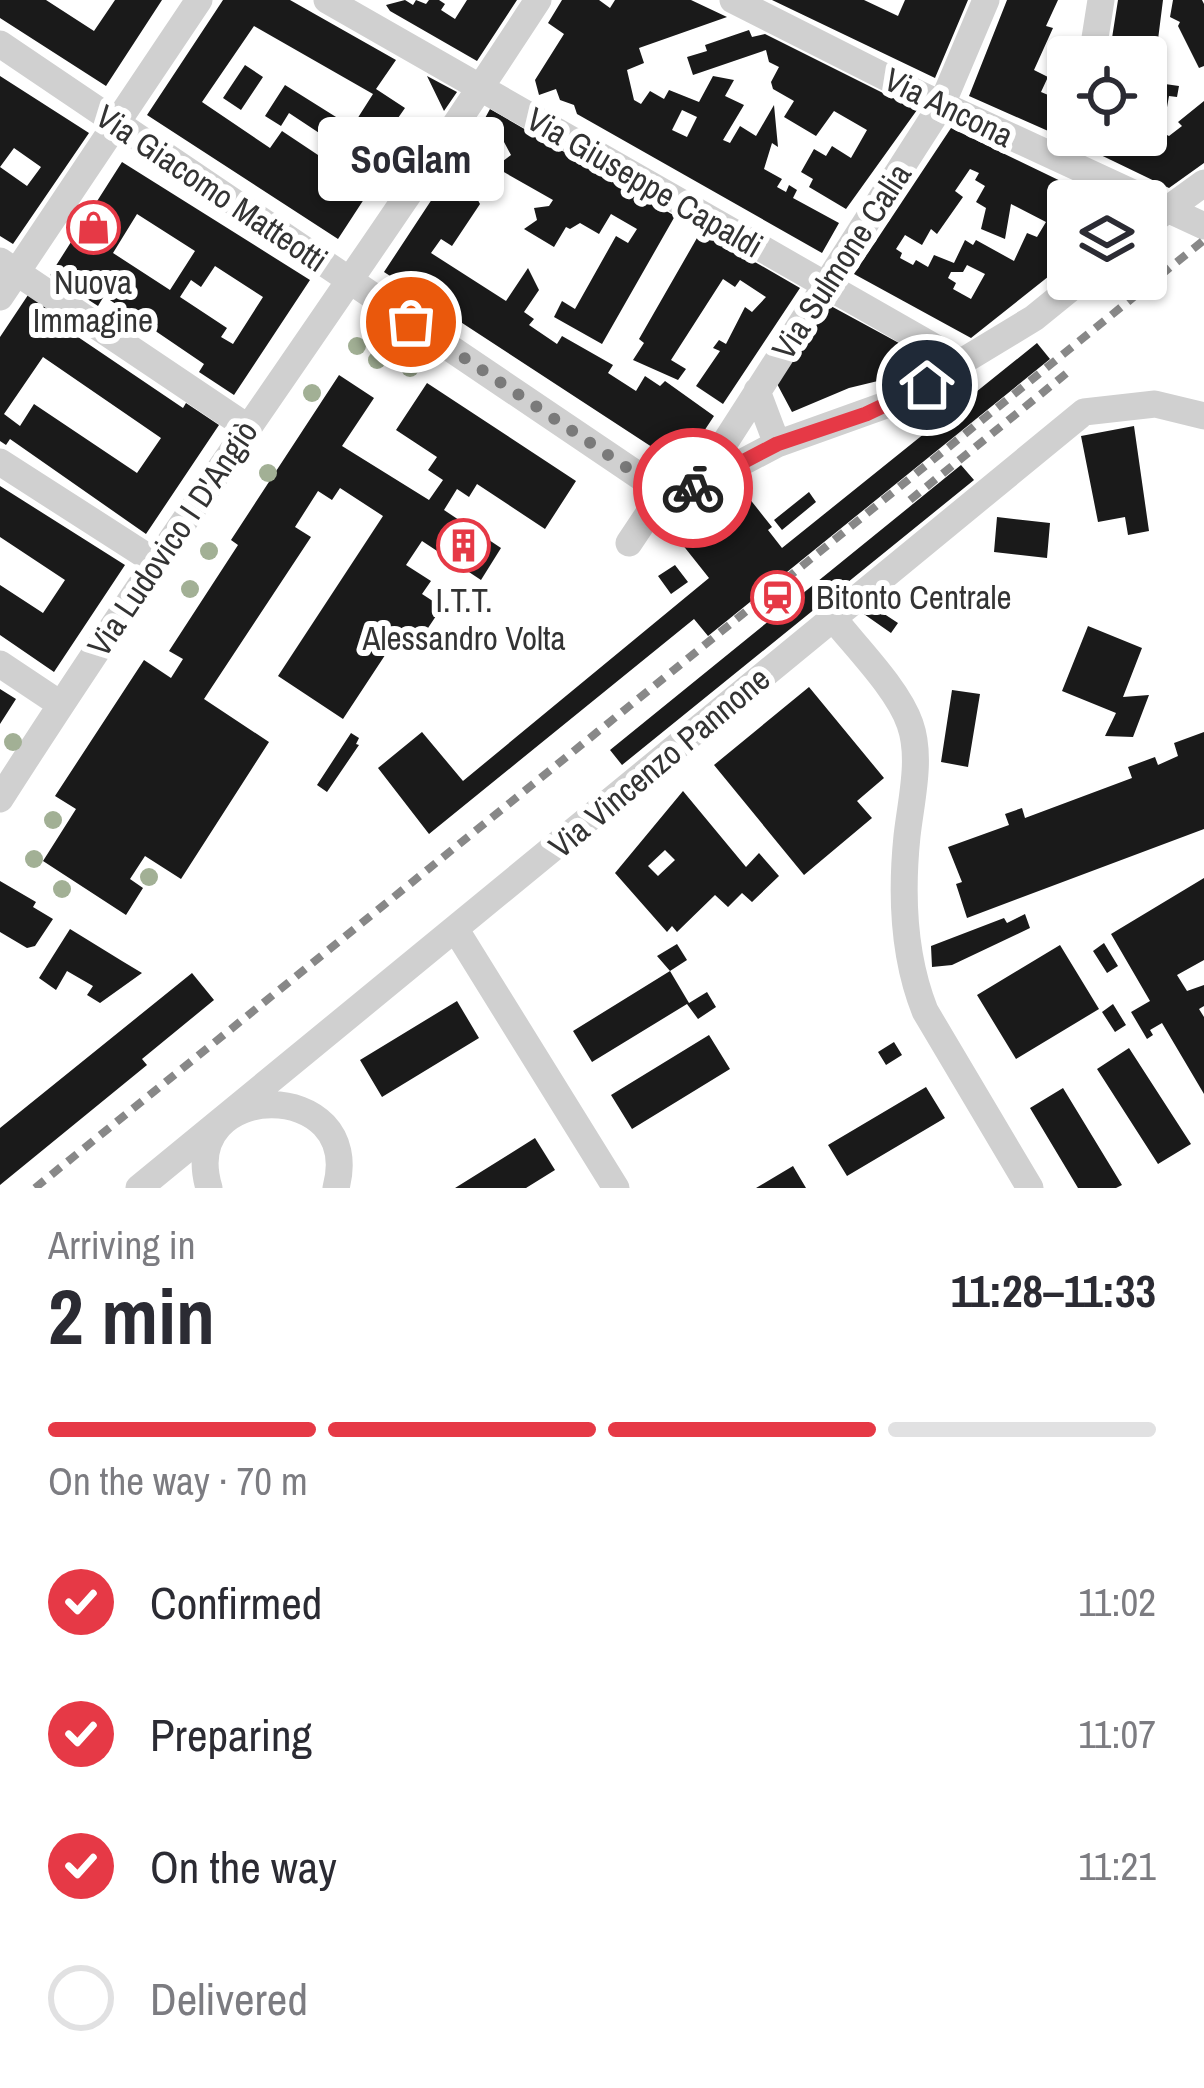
<!DOCTYPE html>
<meta charset="utf-8">
<style>
:root{--surface:#fff;--page:#f7f7f7;--text:#2b2b33;--muted:#7c7c81;--line:#e1e1e2;--accent:#e63946}
body{margin:0;font-family:"Archivo Narrow",sans-serif;background:var(--page);color:var(--text);height:100vh;display:flex;flex-direction:column;font-size:45px;white-space:nowrap}
*{box-sizing:border-box;margin:0}
p{font-size:39px;color:var(--muted)}
.icon{flex:none;width:66px;height:66px;fill:none;stroke:currentColor;stroke-width:2;stroke-linecap:round;stroke-linejoin:round}
.map{position:relative;height:1188px;overflow:hidden}
.side{display:flex;flex-direction:column;background:var(--surface);flex:1}
.side>*{flex:none}
.fabs{position:absolute;left:1047px;top:36px;display:grid;gap:24px}
.fabs a{display:grid;place-items:center;width:120px;height:120px;border-radius:12px;background:var(--surface);box-shadow:0 3px 9px #0004;font-size:60px}
.pin{position:absolute;display:grid;place-items:center;width:102px;height:102px;color:#fff;margin:-51px;border:6px solid #fff;border-radius:50%;box-shadow:0 3px 12px #0007}
.courier{position:absolute;display:grid;place-items:center;width:120px;height:120px;margin:-60px;border:9px solid #e63946;border-radius:50%;background:#fff;color:#222;box-shadow:0 3px 15px #0007}
.bubble{position:absolute;height:84px;border-radius:12px;background:var(--surface);box-shadow:0 3px 9px #0004;font-size:39px;font-weight:800;line-height:84px;text-align:center}
.head em{font-style:normal;font-weight:800}
.head div{display:flex;flex-direction:column-reverse}
.head{display:flex;align-items:center;justify-content:space-between;height:204px;padding:0 48px}
h1{font-size:78px;font-weight:800;line-height:90px}
.bar{display:grid;grid-template-columns:repeat(4,1fr);gap:18px 12px;align-content:center;height:144px;padding:0 48px}
.bar i{height:15px;border-radius:9px;background:var(--line)}
.bar .active{background:var(--accent)}
.bar p{grid-column:span 4}
ol{padding:0 48px;list-style:none}
li{display:flex;align-items:center;gap:36px;height:132px}
li p{margin-inline-start:auto}
li .icon{padding:12px;border-radius:50%;background:var(--accent);color:#fff;stroke-width:4}
li:last-child{color:var(--muted)}
li i{width:66px;height:66px;border:6px solid var(--line);border-radius:50%}
.map>svg:first-child{display:block}
.building{fill:#1a1a1a;fill-rule:evenodd}
.lines{fill:none;stroke-linecap:round;stroke-linejoin:round}
.minor{stroke:#d0d0d0;stroke-width:27}
.rail{stroke:#888;stroke-width:8;stroke-dasharray:12 9;stroke-linecap:butt}
.tree{fill:#a2b095}
.done{stroke:#7a7a7a;stroke-width:12;stroke-dasharray:0 21.6}
.route{stroke:#e63946;stroke-width:15}
.labels{text-anchor:middle;dominant-baseline:central;stroke-width:12;stroke-linejoin:round;paint-order:stroke}
.street-label{font-size:33px;fill:#333;stroke:#fff}
.poi-label{font-size:33px;fill:#333;stroke:#fff}
</style>
<div class="map">
<svg width="1204" height="1188" viewBox="0 0 1204 1188">
<rect width="100%" height="100%" fill="#fff"/>
<path class="building" d="M0,0H46L94,31L115,0H162L106,86L0,18Z
M223,0H290L396,60L376,89L405,108L366,164L289,113L281,126L265,116L285,85L352,127L373,94L254,26L202,102L270,148L282,131L324,159L318,168L349,188L353,183L368,193L338,239L147,115Z
M405,0L413,5L416,0L426,4L429,0H439L445,4L441,10L455,19L467,0H517L477,61L390,11L386,5Z
M562,0H599L610,8L615,0H691L727,17L639,48L644,63L627,70L634,100L641,104L650,91L664,99L669,90L699,102L713,76L734,80L725,96L744,105L723,140L730,143L740,126L756,136L774,105L778,147L772,143L764,169L782,179L777,187L786,192L789,185L797,190L793,198L839,223L822,253L577,114L574,105L560,100L556,89L539,95L535,80L564,34L548,23ZM682,110L697,117L687,137L672,130Z
M772,0H864L898,16L905,0H968L935,78Z
M1007,0H1058L1046,26L1053,28L1034,70L1048,77L1041,92L1053,97L1058,82L1068,85L1058,111L1068,116L1064,138L969,96Z
M1118,0H1163L1153,79L1146,78V57H1109Z
M1173,0H1202L1204,4V66L1199,68L1178,26L1180,22L1170,17Z
M749,30L752,37L765,34L917,110L846,209L809,187L813,179L801,172L814,149L826,156L832,146L851,158L867,130L834,111L816,136L784,117L794,101L773,89L771,82L779,67L769,62L766,50L693,75L687,57L707,51L705,45Z
M245,65L263,77L241,110L223,98Z
M0,76L89,133L13,244L0,236ZM14,148L41,167L27,186L0,167Z
M427,76L457,92L444,111Z
M1158,83L1179,86L1177,97L1169,96L1166,113L1153,111Z
M1204,101V163L1169,188L1082,146L1087,135H1146V125L1169,136L1182,126L1178,122Z
M490,109L675,216L602,344L554,317L562,301L575,309L616,236L628,243L637,229L611,214L599,234L580,223L570,229L566,227L554,247L524,229L537,220L534,208L549,206L553,200L495,167L511,155L504,142L477,150L472,142Z
M951,128L1102,201H1068V261L971,338L854,274ZM970,169L979,173L975,180L985,186L976,202L986,208L981,229L1005,239L1011,204L1046,222L1037,237L1027,233L1014,261L976,240L973,245L965,240L954,263L934,255L928,267L916,260L913,265L900,258L902,253L896,249L905,235L922,245L931,229L937,234L963,197L955,191ZM967,265L985,274L971,299L953,289L956,283L948,278L951,272H963Z
M465,149L478,174L468,181L480,204L452,246L441,239L431,253L506,301L528,268L539,290L524,312L534,319L529,325L557,344L562,336L613,365L608,373L636,391L645,376L660,386L665,381L714,416L681,466L384,272Z
M122,162L310,280L234,395L199,372L204,364L104,296L98,306L50,275ZM137,214L195,251L170,290L113,253ZM215,266L263,297L233,344L221,337L227,328L180,297L191,280L201,287Z
M701,231L800,288L723,404L696,386L720,351L713,348L719,340L726,344L745,307L752,312L766,297L740,280L735,287L723,279L671,360L686,369L678,380L633,360L644,343L639,339Z
M28,295L81,331L78,337L183,408L186,403L219,425L146,534L10,439L6,445L0,441V337ZM43,357L161,438L137,473L34,404L20,426L4,414Z
M829,305L910,349L915,372L849,388L792,412L776,382Z
M1037,343L1050,359L708,636L694,619L429,834L378,768L422,732L463,781L709,578L682,544L745,493L772,527L768,530L782,548Z
M339,375L374,398L342,446L429,500L443,480L428,470L437,457L396,430L427,383L576,481L545,529L477,484L469,497L457,489L444,510L501,548L481,580L422,541L406,565L431,581L422,594L442,607L414,649L397,637L343,719L278,676L383,516L340,488L332,500L318,491L295,527L311,537L204,699L269,742L181,879L145,856L130,879L143,888L126,915L43,861L76,809L55,796L144,660L171,678L183,659L169,651L238,545L231,540Z
M1134,426L1149,531L1128,535L1125,517L1098,522L1081,436Z
M961,465L974,480L622,765L610,750Z
M0,486L125,565L54,672L0,635V585L43,613L65,580L0,537Z
M809,492L816,502L782,530L774,520Z
M997,517L1050,523L1047,558L994,552Z
M675,565L688,582L671,594L658,576Z
M869,604L898,623L891,633L861,612Z
M1088,626L1142,648L1123,697L1149,695L1133,737L1105,736L1116,713L1062,691Z
M809,687L884,778L857,801L872,818L804,875L714,765Z
M0,689L16,699L0,724Z
M952,690L980,694L968,767L941,762Z
M1204,732V829L967,918L956,884L962,882L948,847L1009,825L1005,814L1022,808L1025,818L1132,778L1128,767L1155,757L1158,765L1178,756L1174,743Z
M351,733L359,738L356,744L359,745L327,792L317,785Z
M683,791L746,867L759,853L779,876L752,902L742,893L728,907L715,895L677,932L672,926L667,932L615,873ZM665,850L675,860L658,876L648,866Z
M1204,878V960L1177,975L1187,991L1204,985V1006L1199,1009L1204,1017V1094L1162,1023L1150,1030L1153,1035L1147,1039L1131,1012L1150,1001L1111,934Z
M0,881L36,902L33,907L53,919L35,946L27,948L0,932Z
M1025,914L1030,928L952,965L932,967L931,946L1004,918L1007,923Z
M70,929L122,961L142,973L100,1003L87,995L93,986L67,971L56,990L39,978Z
M1104,943L1118,966L1107,973L1093,951Z
M677,944L687,960L670,971L657,956Z
M1060,945L1099,1009L1016,1059L977,995Z
M670,971L689,1003L707,992L716,1007L698,1019L687,1004L592,1062L573,1031Z
M192,973L214,1000L142,1059L147,1065L0,1185V1128Z
M457,1001L479,1038L382,1097L360,1060Z
M1113,1004L1126,1025L1115,1032L1102,1012Z
M709,1035L730,1069L632,1129L611,1095Z
M894,1042L902,1055L886,1065L878,1052Z
M1129,1048L1191,1144L1158,1164L1097,1069Z
M926,1087L945,1118L847,1176L828,1145Z
M1063,1088L1122,1185L1116,1188H1078L1030,1108Z
M535,1138L555,1170L526,1188H455Z
M793,1166L806,1188H756Z"/>
<g class="lines">
<path class="minor" d="M327,0L962,363
M733,0L921,95L1204,226
M0,44L663,492
M1092,57L1101,0
M1146,225L1204,183
M0,261L247,427
M0,297L199,0
M757,391L777,444
M0,462L154,561
M701,484L777,444L897,401L1034,318L1082,279
M697,486L942,104L986,0
M629,543L663,492
M833,618C856,647 898,689 910,724C922,758 911,800 907,836C901,895 903,956 925,1011L1030,1188
M0,664L60,704
M0,799C173,528 363,269 538,0
M456,930L616,1188
M139,1188L1084,412L1155,404L1204,416
M209,1188C176,1078 366,1076 336,1188"/>
<path class="rail" d="M910,500L1073,368
M35,1188L1204,240"/>
</g>
<g class="tree">
<circle cx="357" cy="346" r="9"/>
<circle cx="377" cy="360" r="9"/>
<circle cx="410" cy="368" r="9"/>
<circle cx="312" cy="393" r="9"/>
<circle cx="268" cy="473" r="9"/>
<circle cx="209" cy="551" r="9"/>
<circle cx="190" cy="589" r="9"/>
<circle cx="13" cy="742" r="9"/>
<circle cx="53" cy="820" r="9"/>
<circle cx="34" cy="859" r="9"/>
<circle cx="149" cy="877" r="9"/>
<circle cx="62" cy="889" r="9"/>
</g>
<g class="lines">
<path class="done" d="M411,322L663,492L681,493L693,488"/>
<path class="route" d="M693,488L777,444L866,414L927,385"/>
</g>
<defs>
<symbol id="shop-ring" viewBox="-11 -11 22 22"><circle r="9.5" fill="#fff" stroke="#e63946" stroke-width="1.5"/><path d="M-5-2.5h2.3a2.7 3.5 0 0 1 5.4 0H5L5.5 6h-11ZM-1.5-2.5h3a1.5 2.3 0 0 0-3 0Z" fill="#e63946"/></symbol>
<symbol id="building-ring" viewBox="-11 -11 22 22"><circle r="9.5" fill="#fff" stroke="#e63946" stroke-width="1.5"/><path d="M-4-6H4V6H1V3H-1V6H-4ZM-2.5-4.3h1.7v1.8h-1.7ZM.8-4.3h1.7v1.8H.8ZM-2.5-1h1.7V.8h-1.7ZM.8-1h1.7V.8H.8Z" fill="#e63946"/></symbol>
<symbol id="station-ring" viewBox="-11 -11 22 22"><circle r="9.5" fill="#fff" stroke="#e63946" stroke-width="1.5"/><path d="M-3-6H3Q5-6 5-4V2Q5 4 3 4L4.5 6H3L1.5 4h-3L-3 6H-4.5L-3 4Q-5 4-5 2V-4Q-5-6-3-6ZM-3.5-4v3h7v-3ZM-3.5 1v1.5H-2V1ZM2 1v1.5H3.5V1Z" fill="#e63946"/></symbol>
</defs>
<g fill-rule="evenodd">
<use href="#shop-ring" x="64" y="198" width="59" height="59"/>
<use href="#building-ring" x="434" y="516" width="59" height="59"/>
<use href="#station-ring" x="748" y="568" width="59" height="59"/>
</g>
<g class="labels">
<g class="street-label">
<text transform="translate(949 107) rotate(26)">Via Ancona</text>
<text transform="translate(645 182) rotate(30)">Via Giuseppe Capaldi</text>
<text transform="translate(212 188) rotate(34)">Via Giacomo Matteotti</text>
<text transform="translate(841 261) rotate(-57)">Via Sulmone Calia</text>
<text transform="translate(172 538) rotate(-56)">Via Ludovico I D'Angiò</text>
<text transform="translate(659 762) rotate(-40)">Via Vincenzo Pannone</text>
</g>
<g class="poi-label">
<text x="93" y="282">Nuova<tspan x="93" dy="38">Immagine</tspan></text>
<text x="816" y="597" text-anchor="start">Bitonto Centrale</text>
<text x="464" y="600">I.T.T.<tspan x="464" dy="38">Alessandro Volta</tspan></text>
</g>
</g>
</svg>
<div class="fabs">
<a><svg class="icon" aria-label="locate" viewBox="0 0 24 24"><circle cx="12" cy="12" r="6"/><path d="M12 2v4M12 18v4M2 12h4M18 12h4"/></svg></a>
<a><svg class="icon" aria-label="layers" viewBox="0 0 24 24"><path d="M12 4l9 5-9 5-9-5zM3 14l9 5 9-5"/></svg></a>
</div>
<div class="pin" style="left:411px;top:322px;background:#ea580c"><svg class="icon" aria-label="bag" viewBox="0 0 24 24"><path d="M5 8h14l-1 12H6zM9 8a3 3 0 0 1 6 0"/></svg></div>
<div class="pin" style="left:927px;top:385px;background:#1f2937"><svg class="icon" aria-label="home" viewBox="0 0 24 24"><path d="M3 11l9-7 9 7M6 9v11h12V9"/></svg></div>
<div class="courier" style="left:693px;top:488px"><svg class="icon" aria-label="bike" viewBox="0 0 24 24"><circle cx="6" cy="16" r="4"/><circle cx="18" cy="16" r="4"/><path d="M6 16l4-8h5l3 8M10 8l3 8H6M13 5h3"/></svg></div>
<div class="bubble" style="left:318px;top:117px;width:186px">SoGlam</div>
</div>
<section class="side">
<div class="head"><div><h1>2 min</h1><p>Arriving in</p></div><em>11:28–11:33</em></div>
<div class="bar"><i class="active"></i><i class="active"></i><i class="active"></i><i></i><p>On the way · 70 m</p></div>
<ol>
<li><svg class="icon" aria-label="check" viewBox="0 0 24 24"><path d="M5 12l5 5 9-10"/></svg>Confirmed<p>11:02</p></li>
<li><svg class="icon" aria-label="check" viewBox="0 0 24 24"><path d="M5 12l5 5 9-10"/></svg>Preparing<p>11:07</p></li>
<li><svg class="icon" aria-label="check" viewBox="0 0 24 24"><path d="M5 12l5 5 9-10"/></svg>On the way<p>11:21</p></li>
<li><i></i>Delivered</li>
</ol>
</section>
